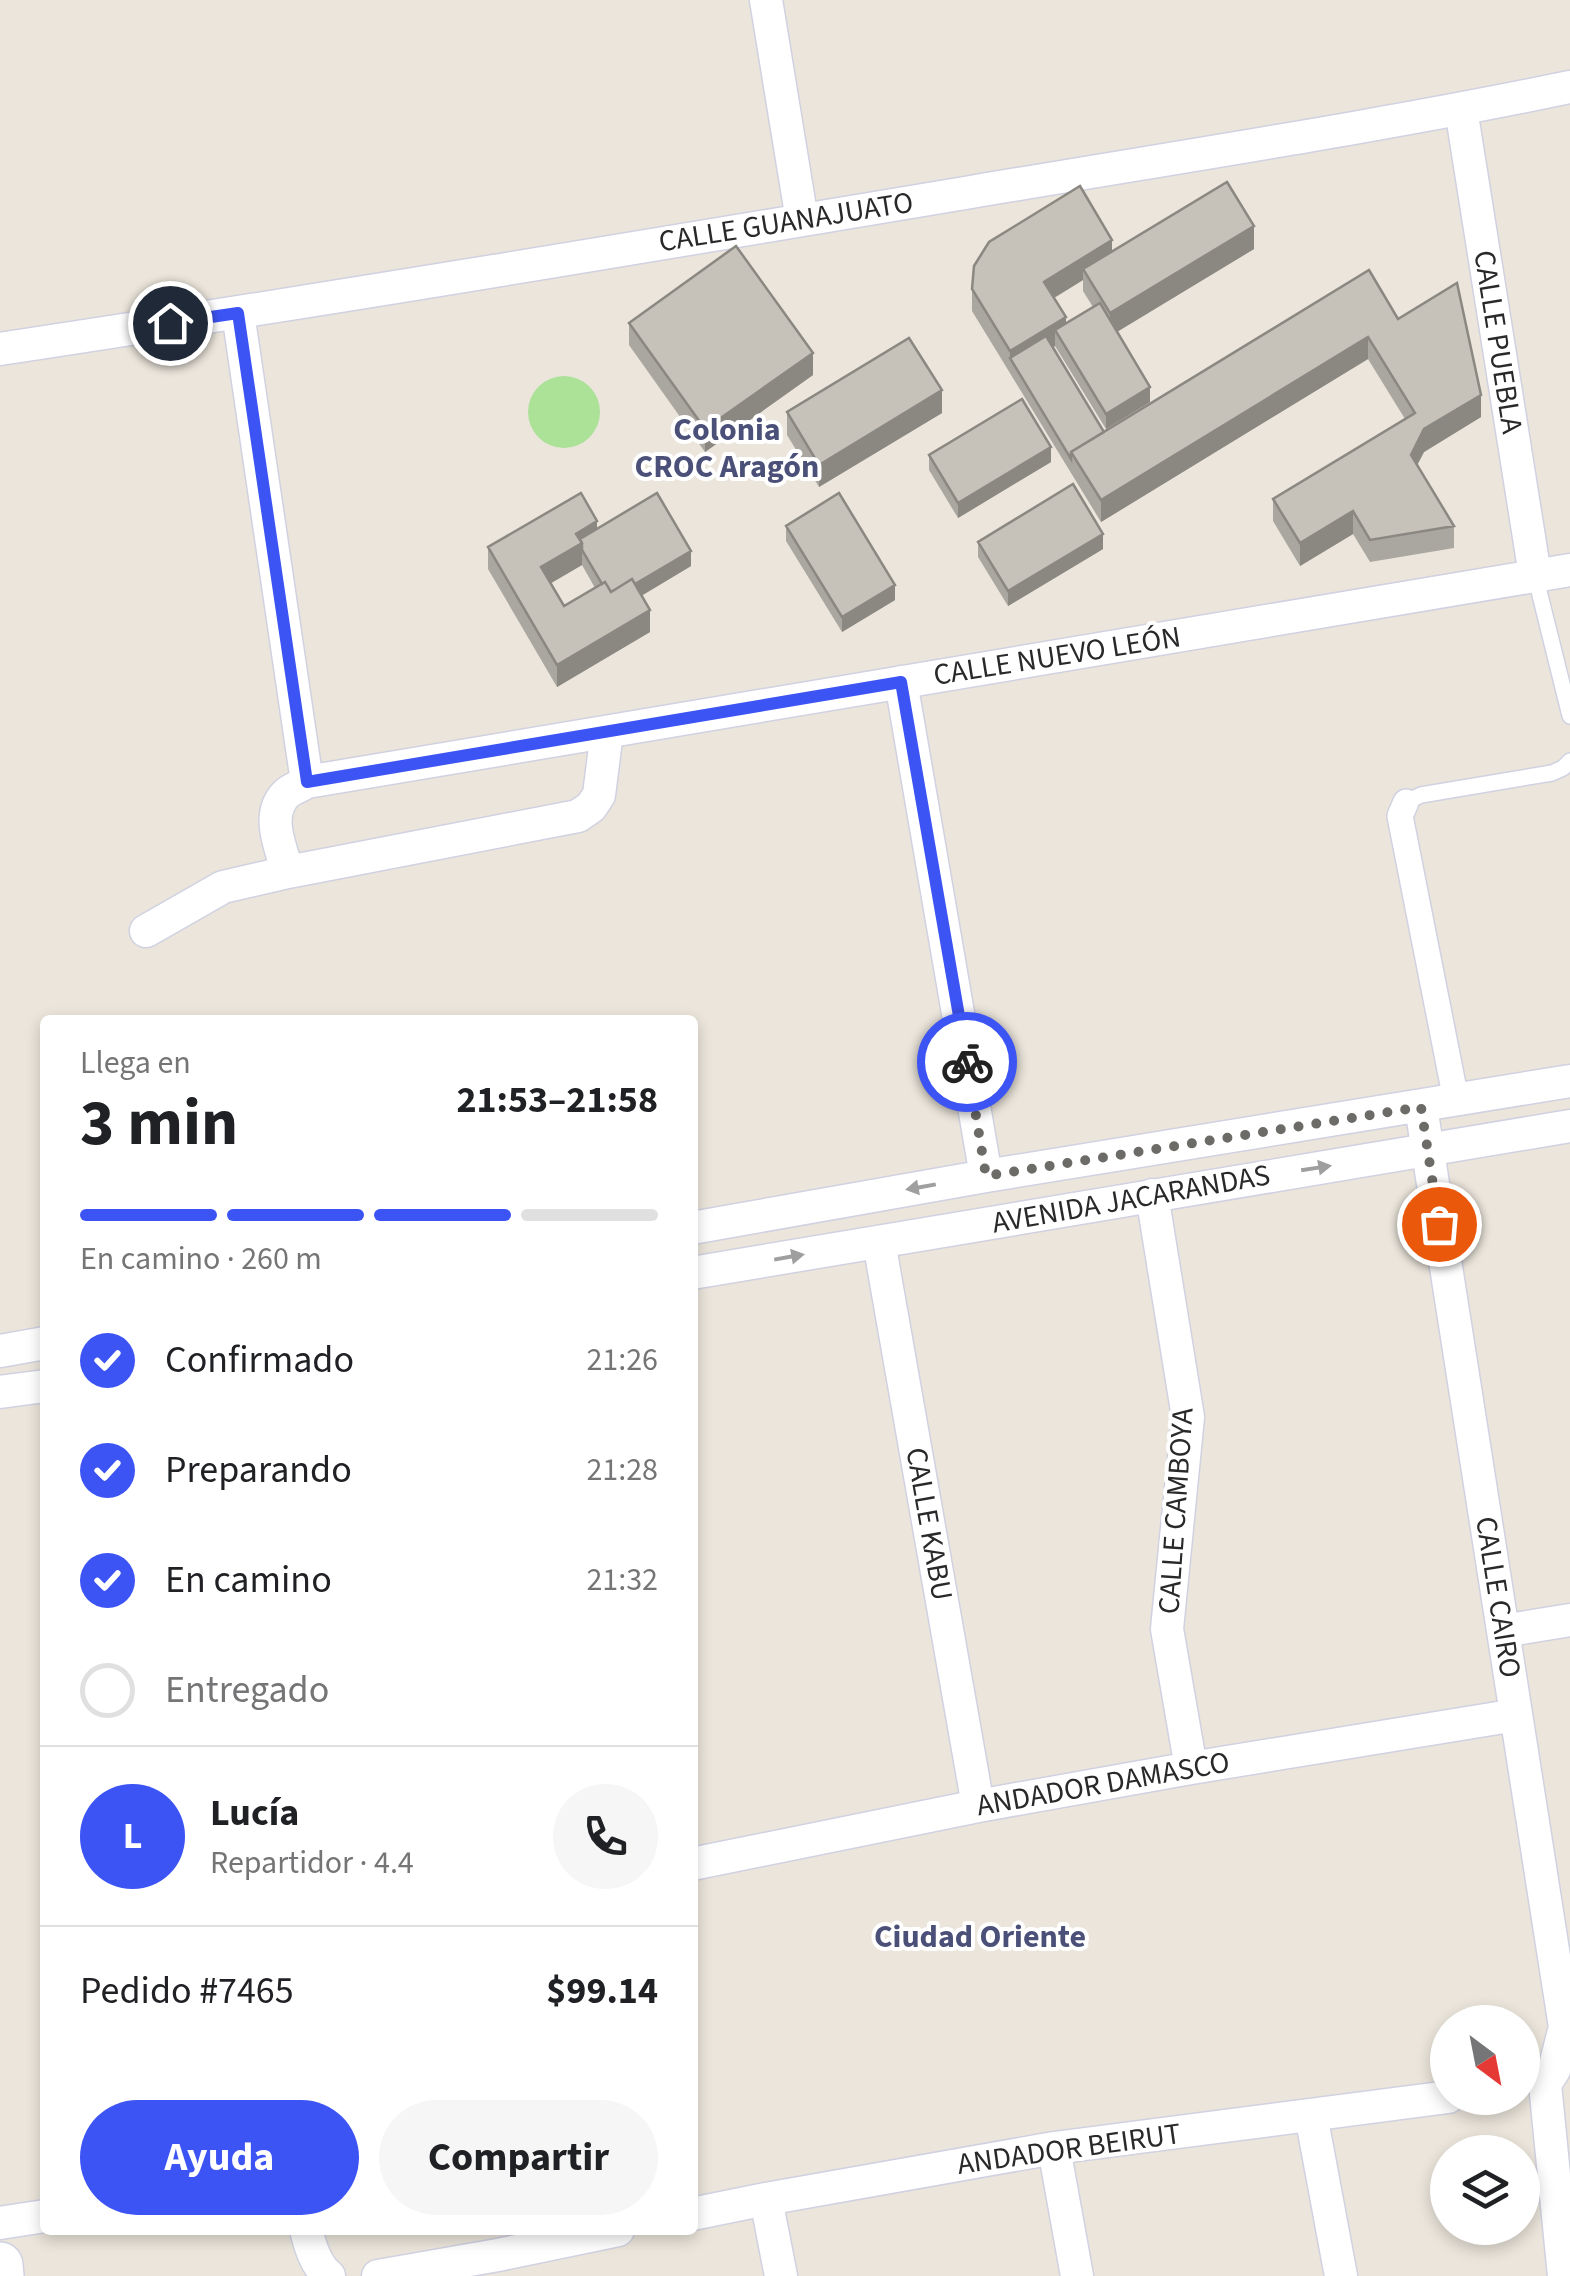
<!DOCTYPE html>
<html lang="es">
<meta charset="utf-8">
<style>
:root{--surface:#fff;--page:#f6f6f6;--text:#202124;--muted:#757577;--line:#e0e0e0;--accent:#3d54f5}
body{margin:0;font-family:"Source Sans 3",sans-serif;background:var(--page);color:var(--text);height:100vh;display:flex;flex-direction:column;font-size:38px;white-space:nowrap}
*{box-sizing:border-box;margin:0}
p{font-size:32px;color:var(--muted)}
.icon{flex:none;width:55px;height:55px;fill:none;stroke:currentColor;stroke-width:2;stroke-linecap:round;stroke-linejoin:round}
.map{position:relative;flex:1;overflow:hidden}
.sheet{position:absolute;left:40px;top:1015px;width:658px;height:1220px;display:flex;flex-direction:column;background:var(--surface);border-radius:10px;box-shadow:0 5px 15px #0003}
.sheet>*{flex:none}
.needle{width:65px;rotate:148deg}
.controls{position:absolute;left:1430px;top:2005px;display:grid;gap:20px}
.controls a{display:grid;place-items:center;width:110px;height:110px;border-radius:50%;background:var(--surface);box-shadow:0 5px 15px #0003;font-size:50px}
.pin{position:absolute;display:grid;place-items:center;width:85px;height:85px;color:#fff;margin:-42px;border:5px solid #fff;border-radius:50%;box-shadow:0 2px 10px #0007}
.courier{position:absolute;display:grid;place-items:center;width:100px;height:100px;margin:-50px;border:8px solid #3d54f5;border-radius:50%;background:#fff;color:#222;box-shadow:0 2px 12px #0007}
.overview em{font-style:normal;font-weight:700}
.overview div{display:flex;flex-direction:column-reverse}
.overview{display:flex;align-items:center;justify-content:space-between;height:170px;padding:0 40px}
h1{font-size:65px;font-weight:700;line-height:75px}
.bar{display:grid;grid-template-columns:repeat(4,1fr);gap:15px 10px;align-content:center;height:120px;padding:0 40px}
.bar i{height:12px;border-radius:8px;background:var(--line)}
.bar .current{background:var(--accent)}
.bar p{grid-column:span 4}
.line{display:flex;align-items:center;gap:25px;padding:0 40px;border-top:2px solid var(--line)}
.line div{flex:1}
.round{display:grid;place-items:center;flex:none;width:105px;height:105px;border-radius:52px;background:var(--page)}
ol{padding:0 40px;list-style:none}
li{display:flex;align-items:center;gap:30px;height:110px}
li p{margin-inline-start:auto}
li .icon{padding:10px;border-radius:50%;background:var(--accent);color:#fff;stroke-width:4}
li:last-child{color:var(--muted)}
li i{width:55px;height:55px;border:5px solid var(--line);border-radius:50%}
.action{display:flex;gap:20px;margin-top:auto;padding:20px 40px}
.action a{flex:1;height:115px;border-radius:60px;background:var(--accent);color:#fff;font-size:40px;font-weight:700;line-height:115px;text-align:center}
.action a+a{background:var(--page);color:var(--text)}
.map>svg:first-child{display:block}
.green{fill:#ace198}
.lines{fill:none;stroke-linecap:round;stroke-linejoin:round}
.service-casing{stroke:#d0d2e1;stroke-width:18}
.pedestrian-casing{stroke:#d0d2e1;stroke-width:28}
.minor-casing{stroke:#d0d2e1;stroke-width:35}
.secondary-casing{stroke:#d0d2e1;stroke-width:48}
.service{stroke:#fff;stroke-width:15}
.pedestrian{stroke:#fff;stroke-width:25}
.minor{stroke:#fff;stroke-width:32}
.secondary{stroke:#fff;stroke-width:45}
.wall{fill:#aaa7a0;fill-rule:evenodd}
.shaded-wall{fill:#8b8882}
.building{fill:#c6c2ba;stroke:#8b8882;stroke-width:2.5}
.oneway{fill:#9f9f9f}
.done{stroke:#6d6b67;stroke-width:10;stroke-dasharray:0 18}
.route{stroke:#3d54f5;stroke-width:12}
.labels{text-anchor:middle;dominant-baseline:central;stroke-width:8;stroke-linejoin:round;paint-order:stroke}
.street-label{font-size:30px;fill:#292929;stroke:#fff}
.neighbourhood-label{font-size:32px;font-weight:bold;fill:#4a5078;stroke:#fff}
</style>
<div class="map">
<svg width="1570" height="2276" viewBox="0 0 1570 2276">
<rect width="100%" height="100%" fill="#ebe5db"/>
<path class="green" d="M528 412a36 36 0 1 1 72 0a36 36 0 1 1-72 0Z"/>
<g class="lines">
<defs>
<path id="service" d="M1535,575L1570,716
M1406,802L1421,795L1552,773L1563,768L1570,761"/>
<path id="pedestrian" d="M1406,802L1400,816L1456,1100"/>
<path id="minor" d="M766,0L802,220
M1461,109L1535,575
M238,313L307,782
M0,349C324,300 648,246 971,192C1171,158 1372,128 1570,87
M901,682L986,1176
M288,872C281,849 265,815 286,794C291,789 301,786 307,782L1570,570
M146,931L223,887L288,872L578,816L591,807L599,795L607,732
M1421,1107L1565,2027L1554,2070L1545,2084
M1152,1195L1188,1417L1167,1629L1191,1768
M692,1228L986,1176L1570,1081
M879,1242L978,1806
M692,1273L1570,1126
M0,1351L45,1343
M0,1392L45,1386
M1503,1631L1570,1620
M692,1864L978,1806L1191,1768L1516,1715
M1545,2084L1564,2276
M1311,2115L1341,2276
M1054,2148L1077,2276
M766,2199L781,2276
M692,2214L766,2199L1054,2148L1448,2097
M0,2223L45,2216
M306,2230C310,2246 316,2266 329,2276
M378,2276L498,2255L618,2230"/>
<path id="secondary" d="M0,2265L1,2276"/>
</defs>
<use href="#service" class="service-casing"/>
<use href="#pedestrian" class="pedestrian-casing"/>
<use href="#minor" class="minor-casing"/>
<use href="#secondary" class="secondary-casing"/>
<use href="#service" class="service"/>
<use href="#pedestrian" class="pedestrian"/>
<use href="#minor" class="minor"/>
<use href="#secondary" class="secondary"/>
</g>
<path class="wall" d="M1254,249L1117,332L1150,402L1106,429L1055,346L1053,347L1104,432L1398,319L1481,417L1424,452L1417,465L1454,526V548L1370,562L1353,534L1300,566L1273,521V499L1405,419L1368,359L1101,522L972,311V289L1112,251ZM1083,280V291L1093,307L1066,324L1054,298Z
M629,323L813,375L705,452L629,345Z
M787,412L942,413L819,487L787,435Z
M929,455L1051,462L958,518L929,470Z
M786,526L895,600L842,632L786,541Z
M597,528L691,566L641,596L650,632L557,687L488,569V547ZM582,565L595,588L564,606L551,583Z
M978,542L1103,549L1008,606L978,557Z"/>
<path class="shaded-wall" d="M1254,226V249L1110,336V313Z
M1112,240V262L1083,269V280L1044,304V282Z
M1066,317V340L1055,330V346L1016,369L1010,358V351Z
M1368,337V359L1101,522V500Z
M813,353V375L705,452V429Z
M1150,387V402L1106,429V414Z
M942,390V413L819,487V465Z
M1481,395V417L1424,452L1411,477V455L1424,429Z
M1051,447V462L958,518V503Z
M1353,511V534L1300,566V543Z
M597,521V543L582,550V565L541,589V567L576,534Z
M1103,534V549L1008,606V591Z
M691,551V566L611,614V599Z
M895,585V600L842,632V617Z
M650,610V632L557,687V665Z"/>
<path class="building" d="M1227,182L1254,226L1110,313L1083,269Z
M1080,186L1112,240L1044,282L1066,317L1010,351L972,289L974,266L989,242Z
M736,246L813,353L705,429L629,323Z
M1369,270L1398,319L1457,283L1481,395L1424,429L1411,455L1454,526L1370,540L1353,511L1300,543L1273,499L1415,413L1368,337L1101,500L1071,452Z
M1100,303L1150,387L1106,414L1055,330Z
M1046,336L1104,432L1071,452V459L1010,358Z
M909,338L942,390L819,465L787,412Z
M1022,399L1051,447L958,503L929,455Z
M1073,484L1103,534L1008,591L978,542Z
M581,493L597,521L576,534L582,543L541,567L564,606L605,582L611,592L632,579L650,610L557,665L488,547Z
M657,493L691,551L635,584L632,579L611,592L605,582L602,584L582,550V543L580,539Z
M839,493L895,585L842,617L786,526Z"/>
<defs><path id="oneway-solid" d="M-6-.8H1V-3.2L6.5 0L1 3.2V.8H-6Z" transform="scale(2.5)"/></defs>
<g class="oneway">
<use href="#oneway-solid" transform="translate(1316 1168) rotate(-9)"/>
<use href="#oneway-solid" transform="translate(921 1187) rotate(170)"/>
<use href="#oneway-solid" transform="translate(789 1257) rotate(-10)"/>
</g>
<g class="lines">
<path class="done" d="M967,1062L986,1176L1421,1107L1439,1224"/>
<path class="route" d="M170,323L238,313L307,782L901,682L967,1062"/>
</g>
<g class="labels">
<g class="street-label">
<text transform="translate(786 222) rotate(-9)">CALLE GUANAJUATO</text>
<text transform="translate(1498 342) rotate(81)">CALLE PUEBLA</text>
<text transform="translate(1057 656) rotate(-9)">CALLE NUEVO LEÓN</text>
<text transform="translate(1131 1199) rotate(-10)">AVENIDA JACARANDAS</text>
<text transform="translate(1176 1511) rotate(-86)">CALLE CAMBOYA</text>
<text transform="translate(929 1524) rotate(80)">CALLE KABU</text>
<text transform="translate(1498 1597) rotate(81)">CALLE CAIRO</text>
<text transform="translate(1103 1784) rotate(-10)">ANDADOR DAMASCO</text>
<text transform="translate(1069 2149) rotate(-8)">ANDADOR BEIRUT</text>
</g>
<g class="neighbourhood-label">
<text x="727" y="430">Colonia<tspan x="727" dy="37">CROC Aragón</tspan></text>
<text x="980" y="1937">Ciudad Oriente</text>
</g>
</g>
</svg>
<div class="controls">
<a><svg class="needle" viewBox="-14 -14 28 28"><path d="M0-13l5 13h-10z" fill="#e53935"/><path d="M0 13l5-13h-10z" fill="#757577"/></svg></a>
<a><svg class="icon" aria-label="layers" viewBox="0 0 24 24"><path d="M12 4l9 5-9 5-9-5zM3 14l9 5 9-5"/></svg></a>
</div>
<div class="pin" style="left:1439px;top:1224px;background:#ea580c"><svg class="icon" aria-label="bag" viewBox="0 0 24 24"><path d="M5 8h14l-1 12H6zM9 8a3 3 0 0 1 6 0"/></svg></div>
<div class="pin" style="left:170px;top:323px;background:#1f2937"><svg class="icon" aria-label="home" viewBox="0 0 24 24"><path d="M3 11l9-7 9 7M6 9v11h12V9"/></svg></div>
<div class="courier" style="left:967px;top:1062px"><svg class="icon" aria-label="bike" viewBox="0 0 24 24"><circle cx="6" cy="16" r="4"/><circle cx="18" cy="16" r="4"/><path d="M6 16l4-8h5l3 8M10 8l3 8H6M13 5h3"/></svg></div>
<section class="sheet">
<div class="overview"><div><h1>3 min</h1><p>Llega en</p></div><em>21:53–21:58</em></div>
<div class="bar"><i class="current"></i><i class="current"></i><i class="current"></i><i></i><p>En camino · 260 m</p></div>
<ol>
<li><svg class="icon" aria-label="check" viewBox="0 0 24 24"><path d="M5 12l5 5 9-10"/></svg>Confirmado<p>21:26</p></li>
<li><svg class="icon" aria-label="check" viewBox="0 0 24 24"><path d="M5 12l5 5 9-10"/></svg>Preparando<p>21:28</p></li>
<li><svg class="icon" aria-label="check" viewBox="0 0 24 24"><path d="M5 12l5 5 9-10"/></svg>En camino<p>21:32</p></li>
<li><i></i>Entregado</li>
</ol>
<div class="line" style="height:180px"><b class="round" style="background:var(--accent);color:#fff">L</b><div><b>Lucía</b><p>Repartidor · 4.4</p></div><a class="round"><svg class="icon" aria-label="phone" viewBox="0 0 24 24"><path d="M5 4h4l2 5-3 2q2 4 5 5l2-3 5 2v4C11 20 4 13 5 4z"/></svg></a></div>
<div class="line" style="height:130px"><div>Pedido #7465</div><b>$99.14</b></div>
<div class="action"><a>Ayuda</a><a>Compartir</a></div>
</section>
</div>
